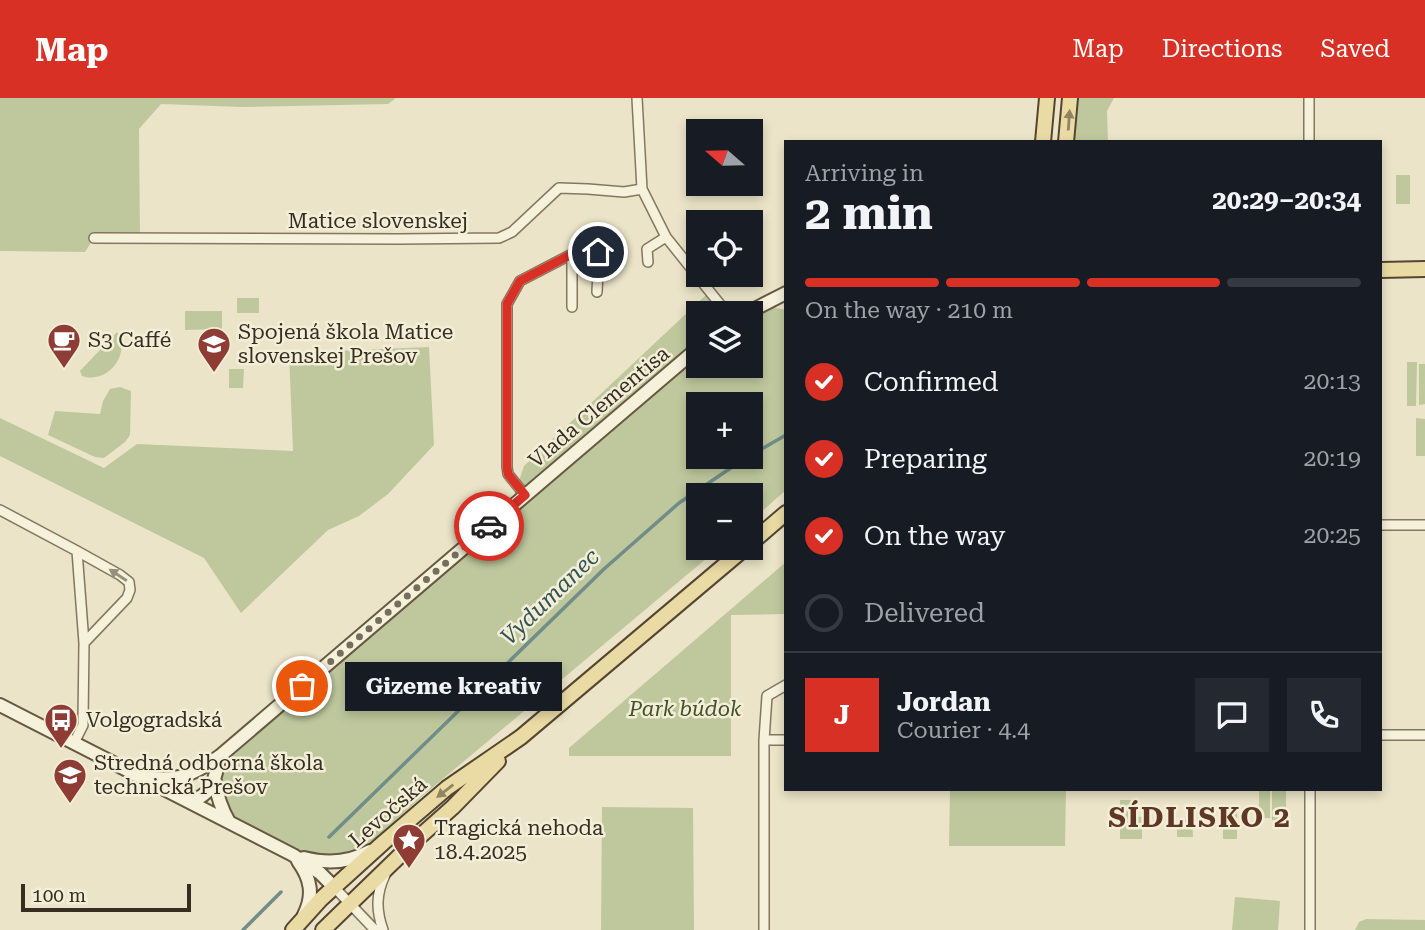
<!DOCTYPE html>
<meta charset="utf-8">
<style>
:root{--surface:#171b24;--page:#242831;--text:#f1f3f6;--muted:#9ea1a6;--line:#363941;--accent:#d93025}
body{margin:0;font-family:"Roboto Serif",serif;background:var(--page);color:var(--text);height:100vh;display:flex;flex-direction:column;font-size:26px;white-space:nowrap}
*{box-sizing:border-box;margin:0}
p{font-size:23px;color:var(--muted)}
.icon{flex:none;width:38px;height:38px;fill:none;stroke:currentColor;stroke-width:2;stroke-linecap:round;stroke-linejoin:round}
.map{position:relative;flex:1;overflow:hidden}
.drawer{position:absolute;left:784px;top:42px;width:598px;height:651px;display:flex;flex-direction:column;background:var(--surface);border-radius:0px;box-shadow:0 4px 10px #0003}
.drawer>*{flex:none}
.needle{width:46px;rotate:290deg}
.buttons{position:absolute;left:686px;top:21px;display:grid;gap:14px}
.buttons a{display:grid;place-items:center;width:77px;height:77px;border-radius:0px;background:var(--surface);box-shadow:0 4px 10px #0003;font-size:35px}
.scale{position:absolute;left:21px;bottom:18px;width:170px;box-sizing:border-box;padding-left:7px;border:4px solid #372e21;border-top:0;font-size:19px;line-height:24px;white-space:nowrap;color:#372e21;-webkit-text-stroke:5px #f3eed7;paint-order:stroke}
.pin{position:absolute;display:grid;place-items:center;width:60px;height:60px;color:#fff;margin:-30px;border:4px solid #fff;border-radius:50%;box-shadow:0 2px 7px #0007}
.courier{position:absolute;display:grid;place-items:center;width:70px;height:70px;margin:-35px;border:5px solid #d93025;border-radius:50%;background:#fff;color:#222;box-shadow:0 2px 9px #0007}
.bubble{position:absolute;height:49px;border-radius:0px;background:var(--surface);box-shadow:0 4px 10px #0003;font-size:23px;font-weight:700;line-height:49px;text-align:center}
.summary em{font-style:normal;font-weight:700}
.summary div{display:flex;flex-direction:column-reverse}
.summary{display:flex;align-items:center;justify-content:space-between;height:119px;padding:0 21px}
h1{font-size:46px;font-weight:700;line-height:52px}
.bar{display:grid;grid-template-columns:repeat(4,1fr);gap:10px 7px;align-content:center;height:84px;padding:0 21px}
.bar i{height:9px;border-radius:5px;background:var(--line)}
.bar .active{background:var(--accent)}
.bar p{grid-column:span 4}
.line{display:flex;align-items:center;gap:18px;padding:0 21px;border-top:2px solid var(--line)}
.line div{flex:1}
.round{display:grid;place-items:center;flex:none;width:74px;height:74px;border-radius:0px;background:var(--page)}
ol{padding:0 21px;list-style:none}
li{display:flex;align-items:center;gap:21px;height:77px}
li p{margin-inline-start:auto}
li .icon{padding:7px;border-radius:50%;background:var(--accent);color:#fff;stroke-width:4}
li:last-child{color:var(--muted)}
li i{width:38px;height:38px;border:4px solid var(--line);border-radius:50%}
header{display:flex;align-items:center;gap:42px;box-sizing:border-box;height:98px;padding:0 35px;background:var(--accent);color:#fff}
header strong{font-size:33px}
nav{display:flex;gap:38px;margin-inline-start:auto;font-size:24px}
.map>svg:first-child{display:block}
.green{fill:#bfc89d;fill-rule:evenodd}
.lines{fill:none;stroke-linecap:round;stroke-linejoin:round}
.stream{stroke:#708d89;stroke-width:3.5}
.street-casing{stroke:#85775f;stroke-width:12}
.secondary-casing{stroke:#675842;stroke-width:16}
.primary-casing{stroke:#544532;stroke-width:18}
.street{stroke:#f6f1db;stroke-width:9}
.secondary{stroke:#f6f1db;stroke-width:12}
.primary{stroke:#eadba4;stroke-width:14}
.oneway{fill:#908462}
.oneway2{fill:#96907e}
.done{stroke:#766e5b;stroke-width:7;stroke-dasharray:0 12.6}
.route{stroke:#d93025;stroke-width:9}
.labels{text-anchor:middle;dominant-baseline:central;stroke-width:5;stroke-linejoin:round;paint-order:stroke}
.street-label{font-size:21px;fill:#372e21;stroke:#f3eed7}
.poi-label{font-size:21px;fill:#372e21;stroke:#f3eed7;text-anchor:start}
.park-label{font-size:21px;font-style:italic;fill:#435229;stroke:#f3eed7}
.water-label{font-size:23px;font-style:italic;fill:#325455;stroke:#f3eed7}
.district-label{font-size:28px;font-weight:bold;letter-spacing:2px;fill:#603724;stroke:#f3eed7}
</style>
<header>
<strong>Map</strong>
<nav><a>Map</a><a>Directions</a><a>Saved</a></nav>
</header>
<div class="map">
<svg width="1425" height="832" viewBox="0 0 1425 832">
<rect width="100%" height="100%" fill="#ebe4c8"/>
<path class="green" d="M0,0H396L388,6L242,9L161,6L139,31L140,140H94L85,154L0,153Z
M1077,0H1114L1107,13L1108,44H1074Z
M1396,77H1410V106H1396Z
M706,197L720,215H698V268H751V222L772,209L786,212V392L751,423V397H698V450H719L426,695L357,757L298,756L235,732C225,707 218,689 223,663L510,409L524,368ZM698,306H751V359H698Z
M237,200H259V215H237Z
M185,213H222V231L185,232Z
M117,234C132,256 107,287 82,278L80,273Z
M429,249L434,347L388,396L359,418L328,432L241,515L204,460L0,358V320L104,370L137,346L293,353L289,255Z
M1407,264H1417L1416,308H1407Z
M1419,266H1425V306L1419,307Z
M229,271H244L243,290H229Z
M120,289L131,293L130,337L125,344L104,360L95,359L48,337L55,313L100,316L103,303L110,291Z
M1416,320L1425,321V358H1416Z
M786,464V516L731,517V658H569V650Z
M950,691H1066L1065,748H949Z
M1259,691H1270V720H1259Z
M1272,691H1286V723L1272,722Z
M1120,702H1132V718L1142,719V741H1120Z
M602,709L693,710L694,832H601Z
M1223,713H1237V741H1223Z
M1186,720H1192L1193,739H1177V731Z
M1235,799L1280,803L1278,832H1232Z
M1366,821L1425,822V832H1355L1359,824Z"/>
<g class="lines">
<path class="stream" d="M751,357L786,337
M329,739L604,471L679,405L747,359
M243,832L281,794"/>
<defs>
<path id="street" d="M637,0L642,91L666,139L727,215
M1309,44V0
M94,140L399,141L499,140L512,134L559,90L588,91L624,94L642,91
M572,156L599,154L597,194
M648,164L647,151L666,139
M525,397L508,376L507,369V206L520,183L572,156V209
M0,412L77,453L120,477L129,484L130,492L127,500L84,545
M1381,427H1425
M1381,637H1425
M764,642H786
M74,645L83,627V622L84,545L77,453
M1310,691V832
M334,789L375,832
M383,832C376,812 376,796 385,777
M764,832V642L767,598L786,587"/>
<path id="secondary" d="M747,215L786,195
M0,607L293,757L320,775L334,789
M135,677C173,685 189,680 220,658L698,250
M215,683C217,699 221,710 229,724
M190,704C215,695 214,681 220,658
M304,760C328,766 349,765 370,753
M298,763C311,781 314,797 304,817"/>
<path id="primary" d="M1043,44L1047,0
M1066,44L1070,0
M1381,172L1425,171
M751,445L786,415
M293,832L321,801L384,744L447,690L521,639L745,450
M323,832L418,740L453,709L498,663"/>
</defs>
<use href="#street" class="street-casing"/>
<use href="#secondary" class="secondary-casing"/>
<use href="#primary" class="primary-casing"/>
<use href="#street" class="street"/>
<use href="#secondary" class="secondary"/>
<use href="#primary" class="primary"/>
</g>
<defs><path id="oneway-solid" d="M-6-.8H1V-3.2L6.5 0L1 3.2V.8H-6Z" transform="scale(1.75)"/></defs>
<g class="oneway">
<use href="#oneway-solid" transform="translate(1069 22) rotate(-86)"/>
<use href="#oneway-solid" transform="translate(445 693) rotate(142)"/>
</g>
<use class="oneway2" href="#oneway-solid" transform="translate(118 477) rotate(-147)"/>
<g class="lines">
<path class="done" d="M302,588L489,428"/>
<path class="route" d="M489,428L525,397L508,376L507,369V206L520,183L572,156L598,154"/>
</g>
<defs>
<symbol id="cafe-pin" viewBox="-11 -11 22 30"><path d="M0 17L-7.5 6A9.5 9.5 0 1 1 7.5 6Z" fill="#8f3c34" stroke="#f3eed7"/><path d="M-5.5-4.5H6V0H3Q3 3.5 0 3.5H-2.5Q-5.5 3.5-5.5 0ZM3-3.2v2h1.7v-2ZM-6 4.5H4V6H-6Z" fill="#fff"/></symbol>
<symbol id="school-pin" viewBox="-11 -11 22 30"><path d="M0 17L-7.5 6A9.5 9.5 0 1 1 7.5 6Z" fill="#8f3c34" stroke="#f3eed7"/><path d="M0-5L7-2L0 1L-7-2ZM-4 1L0 2.5L4 1V4Q0 6-4 4Z" fill="#fff"/></symbol>
<symbol id="bus-pin" viewBox="-11 -11 22 30"><path d="M0 17L-7.5 6A9.5 9.5 0 1 1 7.5 6Z" fill="#8f3c34" stroke="#f3eed7"/><path d="M-5-6H5V4H4V6H2V4H-2V6H-4V4H-5ZM-3.5-4V0h7V-4ZM-3.5 1.2v1.5H-2V1.2ZM2 1.2v1.5H3.5V1.2Z" fill="#fff"/></symbol>
<symbol id="sight-pin" viewBox="-11 -11 22 30"><path d="M0 17L-7.5 6A9.5 9.5 0 1 1 7.5 6Z" fill="#8f3c34" stroke="#f3eed7"/><path d="M0-6L1.8-2.2L6-1.7L2.9 1.2L3.7 5.4L0 3.3L-3.7 5.4L-2.9 1.2L-6-1.7L-1.8-2.2Z" fill="#fff"/></symbol>
</defs>
<g fill-rule="evenodd">
<use href="#cafe-pin" x="45" y="223" width="38" height="52"/>
<use href="#school-pin" x="195" y="227" width="38" height="52"/>
<use href="#bus-pin" x="42" y="603" width="38" height="52"/>
<use href="#school-pin" x="51" y="658" width="38" height="52"/>
<use href="#sight-pin" x="390" y="723" width="38" height="52"/>
</g>
<g class="labels">
<g class="street-label">
<text x="378" y="123">Matice slovenskej</text>
<text transform="translate(599 309) rotate(-40)">Vlada Clementisa</text>
<text transform="translate(388 714) rotate(-41)">Levočská</text>
</g>
<g class="poi-label">
<text x="238" y="234">Spojená škola Matice<tspan x="238" dy="24">slovenskej Prešov</tspan></text>
<text x="88" y="242">S3 Caffé</text>
<text x="86" y="622">Volgogradská</text>
<text x="94" y="665">Stredná odborná škola<tspan x="94" dy="24">technická Prešov</tspan></text>
<text x="434" y="730">Tragická nehoda<tspan x="434" dy="24">18.4.2025</tspan></text>
</g>
<g class="park-label">
<text x="685" y="611">Park búdok</text>
</g>
<g class="water-label">
<text transform="translate(550 499) rotate(-44)">Vydumanec</text>
</g>
<g class="district-label">
<text x="1200" y="719">SÍDLISKO 2</text>
</g>
</g>
</svg>
<div class="buttons">
<a><svg class="needle" viewBox="-14 -14 28 28"><path d="M0-13l5 13h-10z" fill="#e53935"/><path d="M0 13l5-13h-10z" fill="#9ea1a6"/></svg></a>
<a><svg class="icon" aria-label="locate" viewBox="0 0 24 24"><circle cx="12" cy="12" r="6"/><path d="M12 2v4M12 18v4M2 12h4M18 12h4"/></svg></a>
<a><svg class="icon" aria-label="layers" viewBox="0 0 24 24"><path d="M12 4l9 5-9 5-9-5zM3 14l9 5 9-5"/></svg></a>
<a>+</a>
<a>−</a>
</div>
<div class="scale">100 m</div>
<div class="pin" style="left:302px;top:588px;background:#ea580c"><svg class="icon" aria-label="bag" viewBox="0 0 24 24"><path d="M5 8h14l-1 12H6zM9 8a3 3 0 0 1 6 0"/></svg></div>
<div class="pin" style="left:598px;top:154px;background:#1f2937"><svg class="icon" aria-label="home" viewBox="0 0 24 24"><path d="M3 11l9-7 9 7M6 9v11h12V9"/></svg></div>
<div class="courier" style="left:489px;top:428px"><svg class="icon" aria-label="car" viewBox="0 0 24 24"><path d="M5 17H2v-5l4-1 3-4h7l3 4 3 1v5h-3M9 17h6M6 11h13"/><circle cx="7" cy="17" r="2"/><circle cx="17" cy="17" r="2"/></svg></div>
<div class="bubble" style="left:345px;top:564px;width:217px">Gizeme kreativ</div>
<section class="drawer">
<div class="summary"><div><h1>2 min</h1><p>Arriving in</p></div><em>20:29–20:34</em></div>
<div class="bar"><i class="active"></i><i class="active"></i><i class="active"></i><i></i><p>On the way · 210 m</p></div>
<ol>
<li><svg class="icon" aria-label="check" viewBox="0 0 24 24"><path d="M5 12l5 5 9-10"/></svg>Confirmed<p>20:13</p></li>
<li><svg class="icon" aria-label="check" viewBox="0 0 24 24"><path d="M5 12l5 5 9-10"/></svg>Preparing<p>20:19</p></li>
<li><svg class="icon" aria-label="check" viewBox="0 0 24 24"><path d="M5 12l5 5 9-10"/></svg>On the way<p>20:25</p></li>
<li><i></i>Delivered</li>
</ol>
<div class="line" style="height:126px"><b class="round" style="background:var(--accent);color:#fff">J</b><div><b>Jordan</b><p>Courier · 4.4</p></div><a class="round"><svg class="icon" aria-label="chat" viewBox="0 0 24 24"><path d="M4 5h16v11H9l-5 4z"/></svg></a><a class="round"><svg class="icon" aria-label="phone" viewBox="0 0 24 24"><path d="M5 4h4l2 5-3 2q2 4 5 5l2-3 5 2v4C11 20 4 13 5 4z"/></svg></a></div>
</section>
</div>
